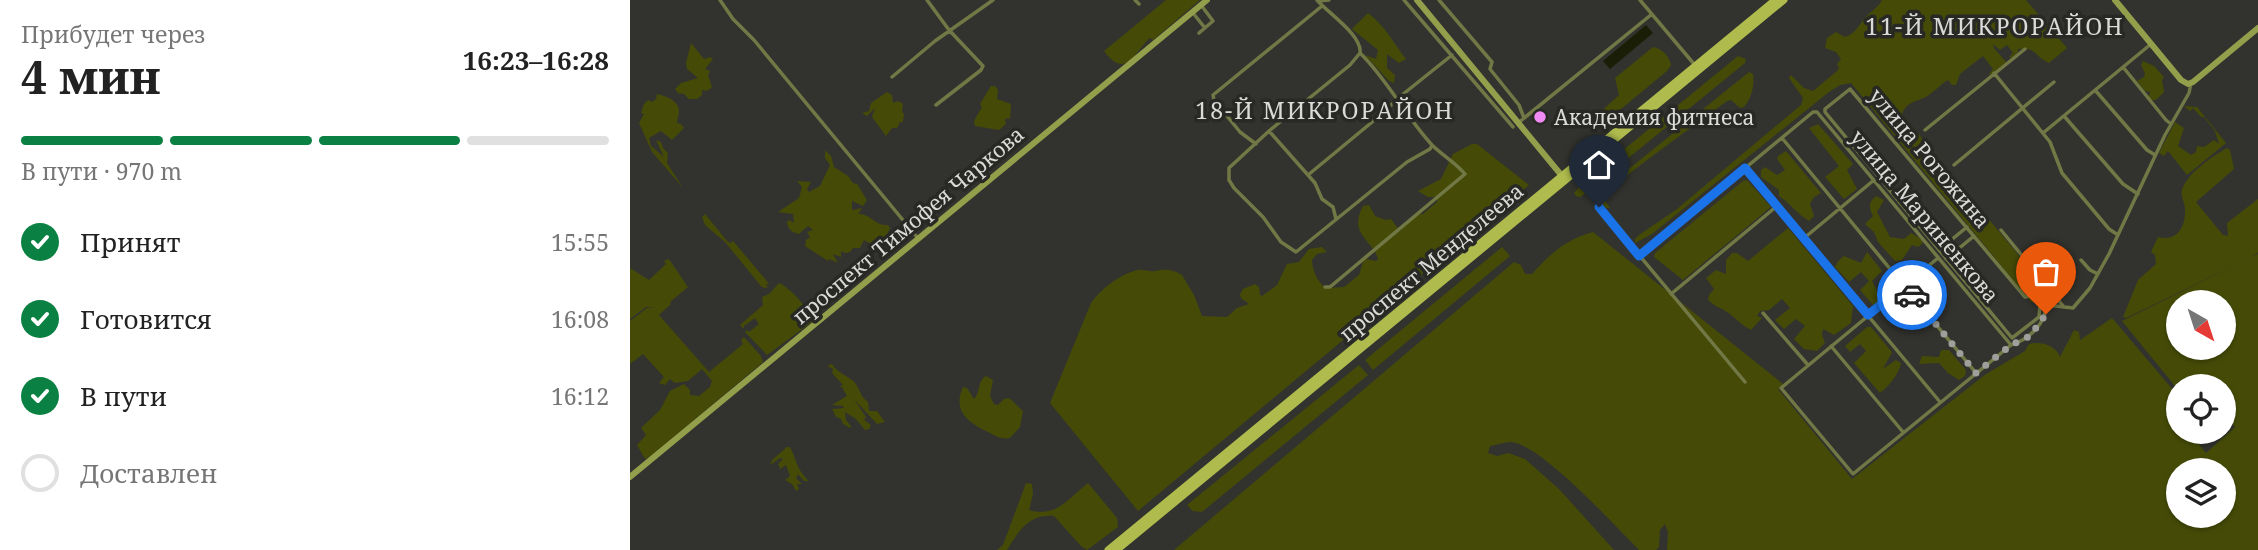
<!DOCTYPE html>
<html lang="ru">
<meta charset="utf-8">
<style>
:root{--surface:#fff;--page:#f6f6f6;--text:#222;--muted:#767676;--line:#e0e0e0;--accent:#0b8043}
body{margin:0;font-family:"Noto Serif",serif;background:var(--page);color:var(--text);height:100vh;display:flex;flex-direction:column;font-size:26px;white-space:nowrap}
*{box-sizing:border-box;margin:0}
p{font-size:23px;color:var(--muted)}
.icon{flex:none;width:38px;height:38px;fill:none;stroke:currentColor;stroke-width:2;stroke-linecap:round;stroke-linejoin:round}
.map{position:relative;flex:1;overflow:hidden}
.sheet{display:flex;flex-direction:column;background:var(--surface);width:630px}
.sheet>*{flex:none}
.needle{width:46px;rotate:141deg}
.tools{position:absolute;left:1536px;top:290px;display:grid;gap:14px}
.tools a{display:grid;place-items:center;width:70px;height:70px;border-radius:50%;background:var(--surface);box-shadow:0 2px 5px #0004;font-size:35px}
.pin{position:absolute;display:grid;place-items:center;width:60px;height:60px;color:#fff;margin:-72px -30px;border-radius:50% 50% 50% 0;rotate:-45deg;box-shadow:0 0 7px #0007}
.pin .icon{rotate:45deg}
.courier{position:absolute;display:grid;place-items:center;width:70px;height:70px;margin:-35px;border:5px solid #1a73e8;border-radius:50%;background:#fff;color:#222;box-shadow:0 2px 9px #0007}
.overview em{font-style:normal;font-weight:700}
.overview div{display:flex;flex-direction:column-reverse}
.overview{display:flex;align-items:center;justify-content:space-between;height:119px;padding:0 21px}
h1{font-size:46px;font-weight:700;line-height:52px}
.bar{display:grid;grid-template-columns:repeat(4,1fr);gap:10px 7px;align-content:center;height:84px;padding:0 21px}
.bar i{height:9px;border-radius:5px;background:var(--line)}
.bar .current{background:var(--accent)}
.bar p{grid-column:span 4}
ol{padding:0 21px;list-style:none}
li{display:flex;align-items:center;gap:21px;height:77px}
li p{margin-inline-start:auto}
li .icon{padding:7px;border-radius:50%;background:var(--accent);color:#fff;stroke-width:4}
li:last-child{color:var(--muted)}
li i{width:38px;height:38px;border:4px solid var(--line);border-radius:50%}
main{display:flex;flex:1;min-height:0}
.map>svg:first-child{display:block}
.green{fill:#454b07;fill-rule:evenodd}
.water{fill:#1b1e06}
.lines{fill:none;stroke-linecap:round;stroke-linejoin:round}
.street{stroke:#717845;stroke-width:3.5}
.secondary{stroke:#949f4b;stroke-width:6}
.primary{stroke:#afbc4d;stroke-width:7}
.done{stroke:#9fa09c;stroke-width:7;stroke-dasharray:0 12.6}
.route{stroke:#1a73e8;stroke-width:9}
.poi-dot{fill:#f08bf6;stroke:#282924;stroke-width:2.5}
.labels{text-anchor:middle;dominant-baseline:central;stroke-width:7;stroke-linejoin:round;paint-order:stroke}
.poi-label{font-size:21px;fill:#dadbd8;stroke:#282924;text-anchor:start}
.street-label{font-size:21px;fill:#dadbd8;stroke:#282924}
.neighbourhood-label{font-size:23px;letter-spacing:2px;fill:#dadbd8;stroke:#282924}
</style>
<main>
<section class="sheet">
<div class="overview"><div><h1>4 мин</h1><p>Прибудет через</p></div><em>16:23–16:28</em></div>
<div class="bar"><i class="current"></i><i class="current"></i><i class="current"></i><i></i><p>В пути · 970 m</p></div>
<ol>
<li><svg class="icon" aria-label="check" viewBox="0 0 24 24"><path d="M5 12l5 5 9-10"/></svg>Принят<p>15:55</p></li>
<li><svg class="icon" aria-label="check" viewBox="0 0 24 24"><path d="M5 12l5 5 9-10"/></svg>Готовится<p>16:08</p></li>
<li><svg class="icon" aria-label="check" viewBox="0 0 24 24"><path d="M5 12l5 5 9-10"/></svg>В пути<p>16:12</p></li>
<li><i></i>Доставлен</li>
</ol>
</section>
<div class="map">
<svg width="1628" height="550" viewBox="0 0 1628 550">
<rect width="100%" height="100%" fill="#32332e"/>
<path class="green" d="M536,0H570L523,40L520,38C505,51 496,81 474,51Z
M1252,0H1396L1437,48L1419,63C1403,56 1408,47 1388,49V52L1381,58L1379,57L1383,53L1377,45L1370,50L1363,44L1364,48L1376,62L1361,75L1359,74L1363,69L1353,56L1330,74L1326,85H1322L1318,80C1311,84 1306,90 1299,95C1289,102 1277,100 1272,114L1423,297V302H1401L1221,83L1210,85L1199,92L1022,234L1005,243V239L1009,235L1047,209L1171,105L1173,98L1159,78L1161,75L1174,88L1183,91L1207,71L1209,68L1207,64L1211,59L1206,52L1195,48L1197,38L1206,32L1215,37C1227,33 1228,25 1236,17C1241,11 1248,8 1252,0Z
M738,13C755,26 763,42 776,59L769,63L757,54V68L765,75L764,83L759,81L735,55L746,59L748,50L722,29Z
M61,43L74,59L80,57L83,59L75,69L80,71L78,75L82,87L77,91L72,90V95L67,99H59L54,94L48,93L45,89L51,83L68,78L57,69L56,63Z
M1023,47C1033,49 1039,56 1041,65L1037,71L974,123L967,126L962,122L964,118L989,95L985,78Z
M1108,56L1116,59L1115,63L958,191L950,197L946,196L944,193L953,183Z
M1513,61L1524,66L1534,77L1532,80L1534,92L1526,100H1522L1519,97L1520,92L1515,91L1507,81L1514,77L1515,73L1511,65Z
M1119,72L1123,74C1125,85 1121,99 1114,107L1110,108L1101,100L1097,101C1055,132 1014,161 973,195V198L980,208C972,209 968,200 969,193Z
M361,86H365L368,90L367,99L381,104L380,119L377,118L375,120L376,124L369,130L345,126L344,121L352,107L350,104Z
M257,92L262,95L263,103L268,101L273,104L272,112L274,114L273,122H270L267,128H262L256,136L242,117L245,108L237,116L232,113L239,111L241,103Z
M27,94C36,96 50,101 49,112C49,116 47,119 47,123L51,124L54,128L42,140L31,131L19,138L21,146L34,157L26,140L31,142L33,148L38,153L37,163L53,188L22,152L9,123L14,114L11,113L14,104L18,100L22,102L26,99Z
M1554,106L1567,107L1596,143L1557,175L1538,151L1534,156L1529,153L1545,122L1554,128L1548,146L1561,155L1566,152L1567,146L1574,147L1584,140L1589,144L1585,131L1574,117H1571L1563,108L1560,111Z
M1188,124L1223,164L1217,170L1227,189L1214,199L1195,177L1209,166L1179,128Z
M842,144H847L899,185L508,511L420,403L461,303C472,288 490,274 508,270C514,269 519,272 525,271C536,269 542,269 552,275L564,295L572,316L597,317L607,308L619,304L611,298L610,294L613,289L625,284L629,287L630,295L632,296L647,285L657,264L669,262L679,249L692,247L697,252L687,254L682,260C682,270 688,283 696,288L714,287L729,275L733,262L736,259L746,261L748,259C742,239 718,234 733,206L739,205L745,216L756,220L761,219L770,231L785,214H793L807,202V197H798L788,191L811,179L823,154Z
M1597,148L1600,150L1604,169L1566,202L1593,235L1598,236L1597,223L1628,199V253L1621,257L1628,254V550H1037L1038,532L1035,524L1030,530L1029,547L1026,550H1009C986,527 911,444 881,442C875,442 867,445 860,446L858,453L867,456L878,453L895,459L929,489L984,550H544L884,262L891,265L895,274H902C920,254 936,239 963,232L1153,384L1148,389L1222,479L1356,374L1395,351L1399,344C1410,341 1426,345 1430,357L1444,330L1449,332L1450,340L1482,318L1549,397V432H1559L1576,453L1605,427L1594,414V387H1549V391L1492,321L1620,258L1496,318L1493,317L1508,280L1526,264L1525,255L1521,252L1528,237C1545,242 1555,229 1555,212C1556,204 1550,197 1552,190C1557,173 1583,156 1597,148ZM1549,303H1594V348H1549ZM1549,471H1594V516H1549Z
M195,150L201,156L204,167L218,176L223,183L227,184L237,200L233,206L222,201V210L232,208L228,214C242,214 244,226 258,225L260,228L255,239H250L248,244L243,245L234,240L230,248H223L220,252L215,253L211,251V257L203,254L208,263L199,259L198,261L175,246L176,240L180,237L177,232L183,230L178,226L169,234C162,232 158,230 157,222L159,220L164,223L163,214L148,212L169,198L172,187L167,181L181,182L177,189L179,192L190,186L200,165L195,158Z
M1156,151L1191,193L1184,197L1180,204L1184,216L1179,221C1167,214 1161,204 1149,196V190L1131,177V170L1135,167L1147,175L1155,170L1147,159L1148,156Z
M1117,180L1141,207L1053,280L1024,257L1025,253L1113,181Z
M1246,196L1254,200L1247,212L1260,237L1274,239L1281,233L1293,240L1292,244L1288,247L1282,245L1272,260L1265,261L1248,242L1244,232L1235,224L1243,216C1239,208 1238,202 1246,196Z
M75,214L98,242L101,243L103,241L136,280L139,284L135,285L139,287L134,288L131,286L95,242L75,225L72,217Z
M1158,228L1223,306L1221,323L1204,335L1193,329L1192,335L1195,343L1187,351L1174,349L1164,339L1175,326L1166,319L1154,329L1145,320L1160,308L1152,299L1139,310L1130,311L1127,316L1132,318L1121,330C1111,325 1106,318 1097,312C1091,308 1084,306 1078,300L1079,295L1084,289L1076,278L1086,270L1096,274V260L1102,253H1107L1118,261Z
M872,247L880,256L743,370L735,360Z
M1237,252L1252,271L1242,281L1252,300L1243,305L1230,290L1239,281L1231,272L1219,282L1205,267L1208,261L1214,256L1231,263Z
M39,259L58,287L40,302L41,304L29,315L79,372L113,344L111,340L114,337L131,356L133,362L21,456L15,459L7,445L16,435L11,428L30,410L40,391L54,384L60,390V395L69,396L80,387L82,381L72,369L58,381L45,383L40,379L35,385L29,383L34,377L13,354L0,364V321L17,308L25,307H16L0,319V268L19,280L36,264L34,261Z
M149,283C162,289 178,308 182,322L137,355L115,332L117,330L119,332L129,324L125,318L114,326V329L110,325L133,305L132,297L139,294Z
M1237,327H1241L1262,352L1253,369L1266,360L1271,363C1269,374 1259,386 1250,393L1224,363L1236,351L1230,344L1220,352L1215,346Z
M1311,350H1319L1336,370L1335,376L1329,380L1318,373L1309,363L1289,364L1292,356L1309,357Z
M202,364C207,372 214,374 222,380C230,386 229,396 238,402L239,411H247L255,422L247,424L224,399L236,417L234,420L241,425L239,429L235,430L226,419L215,412L216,420L221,426L220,428L213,424L211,419L206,417L202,409L214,408L213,406L202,405L217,396L212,387H209L213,385L202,373L203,369L197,366Z
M729,365L738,375L572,512L563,511L557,505Z
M356,376L363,380L360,396L364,404L368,405L374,399L379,398L393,411L390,427L380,438C370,440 364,435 354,430C336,421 323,409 333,387L337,388L344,399C351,392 347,381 356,376Z
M157,447H160C167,460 166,469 179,481H174L167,473L168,475L166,478L172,484H167L169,489L166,491L162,484L155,480L160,476L156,465L149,470L150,468L148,464L153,459L150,458L140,465L142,460Z
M396,483L402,484L403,494L399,510C426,518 438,499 458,483L487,518L488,527L457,550L451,546L424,516C400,513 389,530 377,550H367L373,545Z"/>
<path class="water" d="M1016,25L1023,33L980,69L973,61Z"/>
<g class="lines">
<path class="street" d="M90,0L103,19L124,40L287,237
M297,0L319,30L353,66L351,70L306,105
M505,0L509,4
M687,0C698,13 733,36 730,53C758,80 775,116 802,145C812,155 826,163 835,174L700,287H695
M774,0L883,127
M809,0L862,62L860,69L889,105L894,118
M1010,0L1064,64
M688,1L699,0
M563,13L575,28
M569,33L583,21L571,5
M730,53L720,65L639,131L599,168V180L604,188L633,217L651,242L666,252L777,162L800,149L802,145
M1493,67L1536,120L1541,124
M1364,73L1420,142L1432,173L1479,229L1488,235
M262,77L305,41L363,0
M1220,89L1395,297L1400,296L1410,305L1409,317L1382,338L1195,112V109Z
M1465,90L1517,150L1525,155
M1434,116L1493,184L1508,194
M888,123L1022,14
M1295,130L1395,49
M639,131L685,183L692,199L703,207L706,219
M1413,133L1521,44
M1152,138L1346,373
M626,144L610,132L584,100L583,95L692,6
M1324,165L1424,82
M1115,168L1310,402
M678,175L747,118L772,95L822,55
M969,207L1115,382
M1371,230L1434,307
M1173,239L1244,180
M1309,250L1337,227
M1009,256L1183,112H1187L1381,345
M1308,258L1151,388L1223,474L1381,345C1398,340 1416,324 1416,305
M1316,259L1344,236
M1451,260L1460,270L1468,274
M1041,294L1147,206
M1417,305L1443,308L1460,288L1479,254L1535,135L1559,93L1561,83
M1133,313L1178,365
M1201,346L1273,432"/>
<path class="secondary" d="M787,0L932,176
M1485,0L1551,80L1558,84L1563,82L1628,28
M0,477L577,0"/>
<path class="primary" d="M478,550L1145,0
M487,550L1154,0"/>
</g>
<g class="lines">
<path class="done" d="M1282,295L1346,373L1381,345L1400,336L1416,314"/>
<path class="route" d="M969,207L1009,256L1115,168L1238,315L1274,286L1282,295"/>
</g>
<circle class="poi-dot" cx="910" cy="117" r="7"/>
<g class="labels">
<g class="poi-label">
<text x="924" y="117">Академия фитнеса</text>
</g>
<g class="street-label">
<text transform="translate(1300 158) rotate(50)">улица Рогожина</text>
<text transform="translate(1295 216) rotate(50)">улица Мариненкова</text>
<text transform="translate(278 225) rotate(-40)">проспект Тимофея Чаркова</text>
<text transform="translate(801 262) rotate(-40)">проспект Менделеева</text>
</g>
<g class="neighbourhood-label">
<text x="1365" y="26">11-Й МИКРОРАЙОН</text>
<text x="695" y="110">18-Й МИКРОРАЙОН</text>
</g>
</g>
</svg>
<div class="tools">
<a><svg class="needle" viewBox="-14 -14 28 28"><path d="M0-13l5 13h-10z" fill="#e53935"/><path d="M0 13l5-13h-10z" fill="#767676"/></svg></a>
<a><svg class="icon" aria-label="locate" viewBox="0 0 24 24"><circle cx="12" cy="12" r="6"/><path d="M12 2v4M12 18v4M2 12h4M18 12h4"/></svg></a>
<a><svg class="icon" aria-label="layers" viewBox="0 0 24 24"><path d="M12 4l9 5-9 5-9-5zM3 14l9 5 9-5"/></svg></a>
</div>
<div class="pin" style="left:1416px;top:314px;background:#ea580c"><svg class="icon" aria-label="bag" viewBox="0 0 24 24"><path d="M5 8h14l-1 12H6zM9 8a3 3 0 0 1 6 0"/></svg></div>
<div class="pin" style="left:969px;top:207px;background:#1f2937"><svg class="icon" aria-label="home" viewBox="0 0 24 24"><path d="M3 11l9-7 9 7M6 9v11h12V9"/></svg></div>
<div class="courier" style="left:1282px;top:295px"><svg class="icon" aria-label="car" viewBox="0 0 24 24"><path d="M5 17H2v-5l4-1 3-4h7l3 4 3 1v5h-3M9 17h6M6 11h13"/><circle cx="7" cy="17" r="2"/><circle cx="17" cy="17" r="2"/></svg></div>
</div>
</main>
